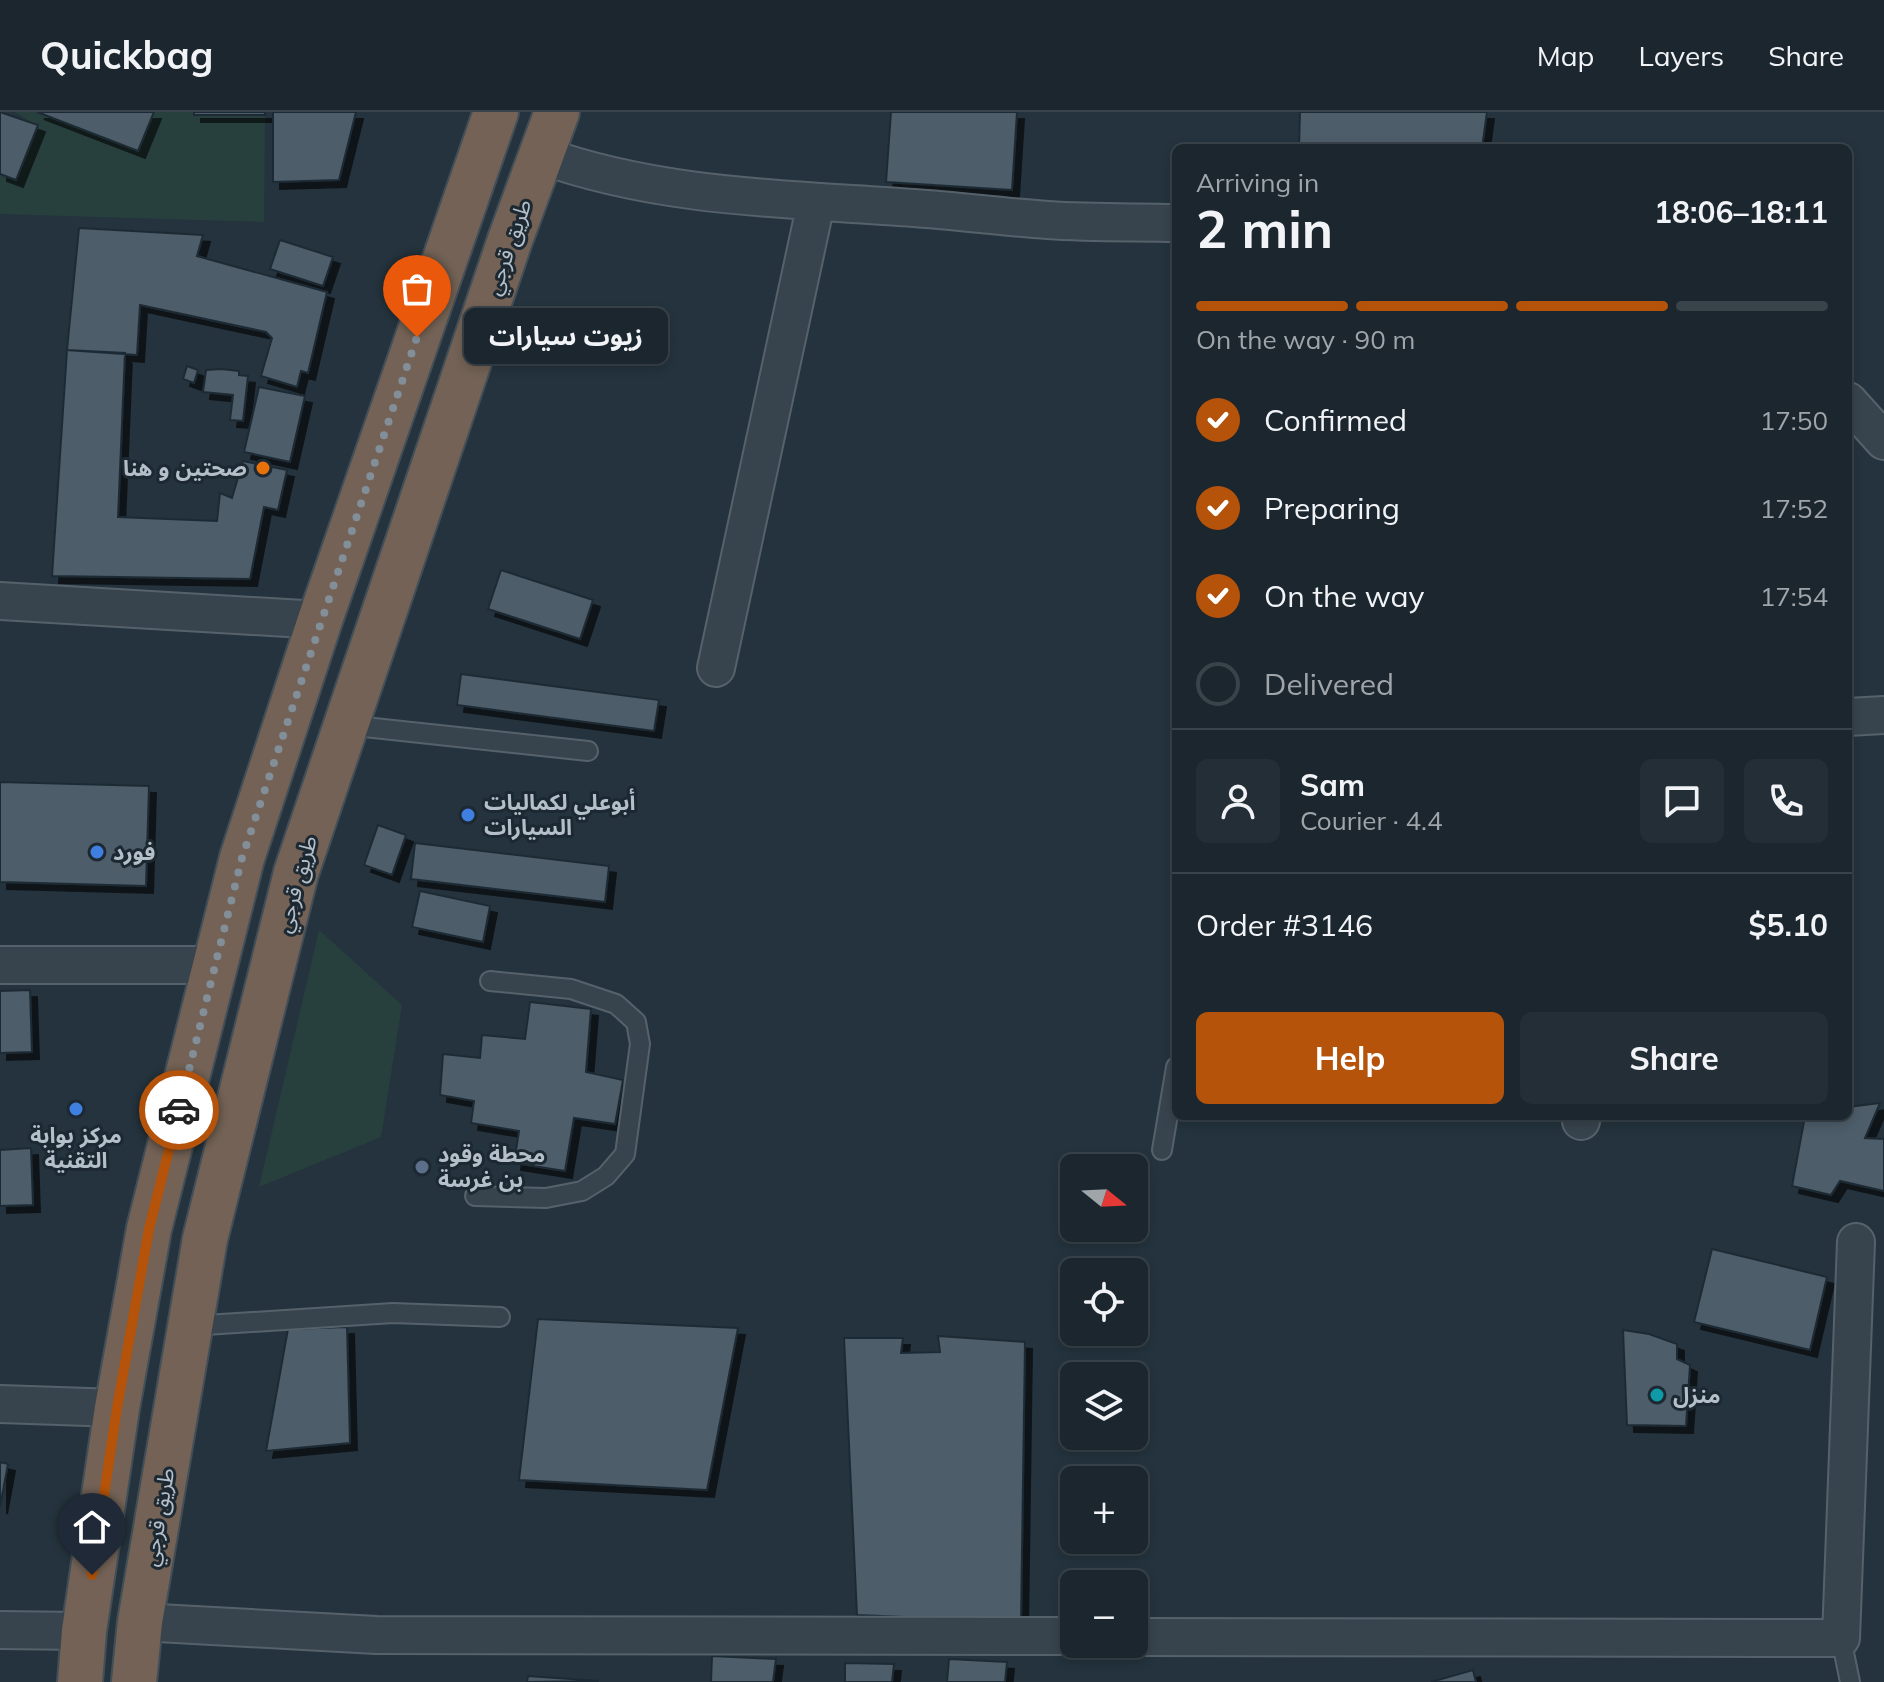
<!DOCTYPE html>
<meta charset="utf-8">
<style>
:root{--surface:#1b262e;--page:#242e36;--text:#f1f3f6;--muted:#a0a5aa;--line:#39434a;--accent:#b45309}
body{margin:0;font-family:Mulish,"Noto Sans Arabic",sans-serif;background:var(--page);color:var(--text);height:100vh;display:flex;flex-direction:column;font-size:30px;white-space:nowrap}
*{box-sizing:border-box;margin:0}
p{font-size:26px;color:var(--muted)}
.icon{flex:none;width:44px;height:44px;fill:none;stroke:currentColor;stroke-width:2;stroke-linecap:round;stroke-linejoin:round}
.map{position:relative;flex:1;overflow:hidden}
.sheet{position:absolute;left:1172px;top:32px;width:680px;height:976px;display:flex;flex-direction:column;background:var(--surface);border-radius:12px;box-shadow:0 4px 12px #0003,0 0 0 2px var(--line)}
.sheet>*{flex:none}
.needle{width:52px;rotate:108deg}
.tools{position:absolute;left:1060px;top:1042px;display:grid;gap:16px}
.tools a{display:grid;place-items:center;width:88px;height:88px;border-radius:12px;background:var(--surface);box-shadow:0 4px 12px #0003,0 0 0 2px var(--line);font-size:40px}
.pin{position:absolute;display:grid;place-items:center;width:68px;height:68px;color:#fff;margin:-82px -34px;border-radius:50% 50% 50% 0;rotate:-45deg;box-shadow:0 0 8px #0007}
.pin .icon{rotate:45deg}
.courier{position:absolute;display:grid;place-items:center;width:80px;height:80px;margin:-40px;border:6px solid #b45309;border-radius:50%;background:#fff;color:#222;box-shadow:0 2px 10px #0007}
.bubble{position:absolute;height:56px;border-radius:12px;background:var(--surface);box-shadow:0 4px 12px #0003,0 0 0 2px var(--line);font-size:26px;font-weight:700;line-height:56px;text-align:center}
.head em{font-style:normal;font-weight:700}
.head div{display:flex;flex-direction:column-reverse}
.head{display:flex;align-items:center;justify-content:space-between;height:136px;padding:0 24px}
h1{font-size:52px;font-weight:700;line-height:60px}
.bar{display:grid;grid-template-columns:repeat(4,1fr);gap:12px 8px;align-content:center;height:96px;padding:0 24px}
.bar i{height:10px;border-radius:6px;background:var(--line)}
.bar .current{background:var(--accent)}
.bar p{grid-column:span 4}
.line{display:flex;align-items:center;gap:20px;padding:0 24px;border-top:2px solid var(--line)}
.line div{flex:1}
.round{display:grid;place-items:center;flex:none;width:84px;height:84px;border-radius:12px;background:var(--page)}
ol{padding:0 24px;list-style:none}
li{display:flex;align-items:center;gap:24px;height:88px}
li p{margin-inline-start:auto}
li .icon{padding:8px;border-radius:50%;background:var(--accent);color:#fff;stroke-width:4}
li:last-child{color:var(--muted)}
li i{width:44px;height:44px;border:4px solid var(--line);border-radius:50%}
.primary-button{display:flex;gap:16px;margin-top:auto;padding:16px 24px}
.primary-button a{flex:1;height:92px;border-radius:12px;background:var(--accent);color:#fff;font-size:32px;font-weight:700;line-height:92px;text-align:center}
.primary-button a+a{background:var(--page);color:var(--text)}
header{display:flex;align-items:center;gap:48px;box-sizing:border-box;height:112px;padding:0 40px;background:var(--surface);border-bottom:2px solid var(--line)}
header strong{font-size:38px}
nav{display:flex;gap:44px;margin-inline-start:auto;font-size:28px}
.map>svg:first-child{display:block}
.green{fill:#27403e}
.building{fill:#4d5d69;stroke:#1f2b34;stroke-width:2;filter:url(#shadow)}
.lines{fill:none;stroke-linecap:round;stroke-linejoin:round}
.lane-casing{stroke:#56626b;stroke-width:22}
.street-casing{stroke:#56626b;stroke-width:40}
.highway-casing{stroke:#434f58;stroke-width:48}
.lane{stroke:#38444d;stroke-width:18}
.street{stroke:#38444d;stroke-width:36}
.highway{stroke:#736255;stroke-width:44}
.done{stroke:#828e98;stroke-width:8;stroke-dasharray:0 14.4}
.route{stroke:#b45309;stroke-width:10}
.food-dot{fill:#e8710a;stroke:#1d2932;stroke-width:3}
.shop-dot{fill:#3f7fe0;stroke:#1d2932;stroke-width:3}
.service-dot{fill:#5c6f8a;stroke:#1d2932;stroke-width:3}
.culture-dot{fill:#0f9aa8;stroke:#1d2932;stroke-width:3}
.labels{text-anchor:middle;dominant-baseline:central;stroke-width:6;stroke-linejoin:round;paint-order:stroke}
.street-label{font-size:22px;fill:#b4bfc9;stroke:#1d2932}
.poi-label{font-size:22px;font-weight:bold;fill:#b4bfc9;stroke:#1d2932;text-anchor:start}
</style>
<header>
<strong>Quickbag</strong>
<nav><a>Map</a><a>Layers</a><a>Share</a></nav>
</header>
<div class="map">
<svg width="1884" height="1570" viewBox="0 0 1884 1570">
<defs>
<filter id="shadow"><feDropShadow dx="7" dy="7" stdDeviation="0" flood-color="#0009"/></filter>
</defs>
<rect width="100%" height="100%" fill="#24333d"/>
<path class="green" d="M15,0H194V3H265L264,110L0,102V62L17,68L37,14Z
M319,818L402,893L381,1025L259,1075Z"/>
<path class="building" d="M0,0L38,13L16,68L0,62Z
M37,0H154L138,39Z
M194,0H265V3H194Z
M273,0H356L339,68L273,70Z
M891,0H1017L1012,78L886,70Z
M1300,0H1487L1482,36H1299Z
M79,116L203,123L197,144L327,180L308,261L301,259L297,275L261,264L272,226L266,220L140,193L137,243L67,238Z
M280,128L333,145L323,174L270,157Z
M67,238L125,241L118,405L217,409L220,381L232,386L243,349L287,358L278,398L264,395L250,467L52,464Z
M187,254L198,258L194,271L183,267Z
M221,257L239,259V263L248,264L243,309L230,308L233,283L203,280L206,258Z
M259,275L305,284L290,350L244,340Z
M501,458L593,488L580,527L488,497Z
M461,562L659,588L654,619L457,593Z
M0,670L149,674L146,774L0,770Z
M378,713L406,723L392,763L364,753Z
M415,731L609,754L605,790L411,767Z
M420,779L490,794L483,830L412,815Z
M30,878L32,940L0,941V879Z
M530,890L591,897L586,960L623,968L615,1012L574,1006L565,1059L514,1051L519,1019L471,1011L474,989L440,983L443,942L480,946L482,923L525,927Z
M1880,991L1865,1026L1884,1027V1079L1840,1069L1831,1083L1792,1074L1805,1004H1848V995Z
M31,1036L33,1093L0,1094V1038Z
M1712,1137L1827,1165L1810,1238L1694,1210Z
M538,1207L738,1216L707,1378L519,1368Z
M347,1215L350,1331L266,1339L288,1217Z
M1623,1218L1649,1222L1677,1232V1247L1690,1253L1686,1314L1627,1313Z
M938,1224L1025,1230L1021,1510L857,1503L844,1226H903L901,1241L940,1240Z
M0,1350L8,1352L0,1395Z
M712,1544L776,1547L773,1570H711Z
M949,1547L1007,1550L1005,1570H947Z
M845,1551L894,1552L892,1570H845Z
M1473,1558L1476,1570H1431Z
M528,1564L599,1569L527,1570Z"/>
<g class="lines">
<defs>
<path id="lane" d="M346,613L588,639
M1162,1038L1176,955
M475,1084L546,1086L582,1079L606,1064L625,1042L640,932L636,910L616,892L571,877L490,869
M190,1214L393,1201L500,1205
M1841,1526L1850,1570"/>
<path id="street" d="M541,43C659,86 790,87 914,96C959,99 1003,105 1048,108C1090,111 1133,110 1176,111
M1848,289L1884,329
M0,489L320,508
M716,556L816,91
M1848,605L1884,603
M0,853H214
M1581,1009L1582,1004
M0,1292L117,1296
M140,1510L376,1523L1074,1524
M0,1518L84,1519
M1134,1525L1841,1526L1856,1130"/>
<path id="highway" d="M80,1570L84,1519L117,1296L149,1117L242,746L320,508L496,0
M134,1570L140,1510L205,1127L296,761L510,128L557,0"/>
</defs>
<use href="#lane" class="lane-casing"/>
<use href="#street" class="street-casing"/>
<use href="#highway" class="highway-casing"/>
<use href="#lane" class="lane"/>
<use href="#street" class="street"/>
<use href="#highway" class="highway"/>
</g>
<g class="lines">
<path class="done" d="M179,998L242,746L417,225"/>
<path class="route" d="M92,1463L117,1296L149,1117L179,998"/>
</g>
<circle class="food-dot" cx="263" cy="356" r="8"/>
<g class="shop-dot">
<circle cx="468" cy="703" r="8"/>
<circle cx="97" cy="740" r="8"/>
<circle cx="76" cy="997" r="8"/>
</g>
<circle class="service-dot" cx="422" cy="1055" r="8"/>
<circle class="culture-dot" cx="1657" cy="1283" r="8"/>
<g class="labels">
<g class="street-label">
<text transform="translate(508 135) rotate(-71)">طريق قرجي</text>
<text transform="translate(296 772) rotate(-74)">طريق قرجي</text>
<text transform="translate(158 1405) rotate(-80)">طريق قرجي</text>
</g>
<g class="poi-label">
<text x="247" y="356" text-anchor="end">صحتين و هنا</text>
<text x="484" y="690">أبوعلي لكماليات<tspan x="484" dy="25">السيارات</tspan></text>
<text x="113" y="740">فورد</text>
<text x="76" y="1023" text-anchor="middle">مركز بوابة<tspan x="76" dy="25">التقنية</tspan></text>
<text x="438" y="1042">محطة وقود<tspan x="438" dy="25">بن غرسة</tspan></text>
<text x="1673" y="1283">منزل</text>
</g>
</g>
</svg>
<div class="tools">
<a><svg class="needle" viewBox="-14 -14 28 28"><path d="M0-13l5 13h-10z" fill="#e53935"/><path d="M0 13l5-13h-10z" fill="#a0a5aa"/></svg></a>
<a><svg class="icon" aria-label="locate" viewBox="0 0 24 24"><circle cx="12" cy="12" r="6"/><path d="M12 2v4M12 18v4M2 12h4M18 12h4"/></svg></a>
<a><svg class="icon" aria-label="layers" viewBox="0 0 24 24"><path d="M12 4l9 5-9 5-9-5zM3 14l9 5 9-5"/></svg></a>
<a>+</a>
<a>−</a>
</div>
<div class="pin" style="left:417px;top:225px;background:#ea580c"><svg class="icon" aria-label="bag" viewBox="0 0 24 24"><path d="M5 8h14l-1 12H6zM9 8a3 3 0 0 1 6 0"/></svg></div>
<div class="pin" style="left:92px;top:1463px;background:#1f2937"><svg class="icon" aria-label="home" viewBox="0 0 24 24"><path d="M3 11l9-7 9 7M6 9v11h12V9"/></svg></div>
<div class="courier" style="left:179px;top:998px"><svg class="icon" aria-label="car" viewBox="0 0 24 24"><path d="M5 17H2v-5l4-1 3-4h7l3 4 3 1v5h-3M9 17h6M6 11h13"/><circle cx="7" cy="17" r="2"/><circle cx="17" cy="17" r="2"/></svg></div>
<div class="bubble" style="left:464px;top:196px;width:204px">زيوت سيارات</div>
<section class="sheet">
<div class="head"><div><h1>2 min</h1><p>Arriving in</p></div><em>18:06–18:11</em></div>
<div class="bar"><i class="current"></i><i class="current"></i><i class="current"></i><i></i><p>On the way · 90 m</p></div>
<ol>
<li><svg class="icon" aria-label="check" viewBox="0 0 24 24"><path d="M5 12l5 5 9-10"/></svg>Confirmed<p>17:50</p></li>
<li><svg class="icon" aria-label="check" viewBox="0 0 24 24"><path d="M5 12l5 5 9-10"/></svg>Preparing<p>17:52</p></li>
<li><svg class="icon" aria-label="check" viewBox="0 0 24 24"><path d="M5 12l5 5 9-10"/></svg>On the way<p>17:54</p></li>
<li><i></i>Delivered</li>
</ol>
<div class="line" style="height:144px"><a class="round"><svg class="icon" aria-label="person" viewBox="0 0 24 24"><circle cx="12" cy="8" r="4"/><path d="M4 21q1-7 8-7t8 7"/></svg></a><div><b>Sam</b><p>Courier · 4.4</p></div><a class="round"><svg class="icon" aria-label="chat" viewBox="0 0 24 24"><path d="M4 5h16v11H9l-5 4z"/></svg></a><a class="round"><svg class="icon" aria-label="phone" viewBox="0 0 24 24"><path d="M5 4h4l2 5-3 2q2 4 5 5l2-3 5 2v4C11 20 4 13 5 4z"/></svg></a></div>
<div class="line" style="height:104px"><div>Order #3146</div><b>$5.10</b></div>
<div class="primary-button"><a>Help</a><a>Share</a></div>
</section>
</div>
